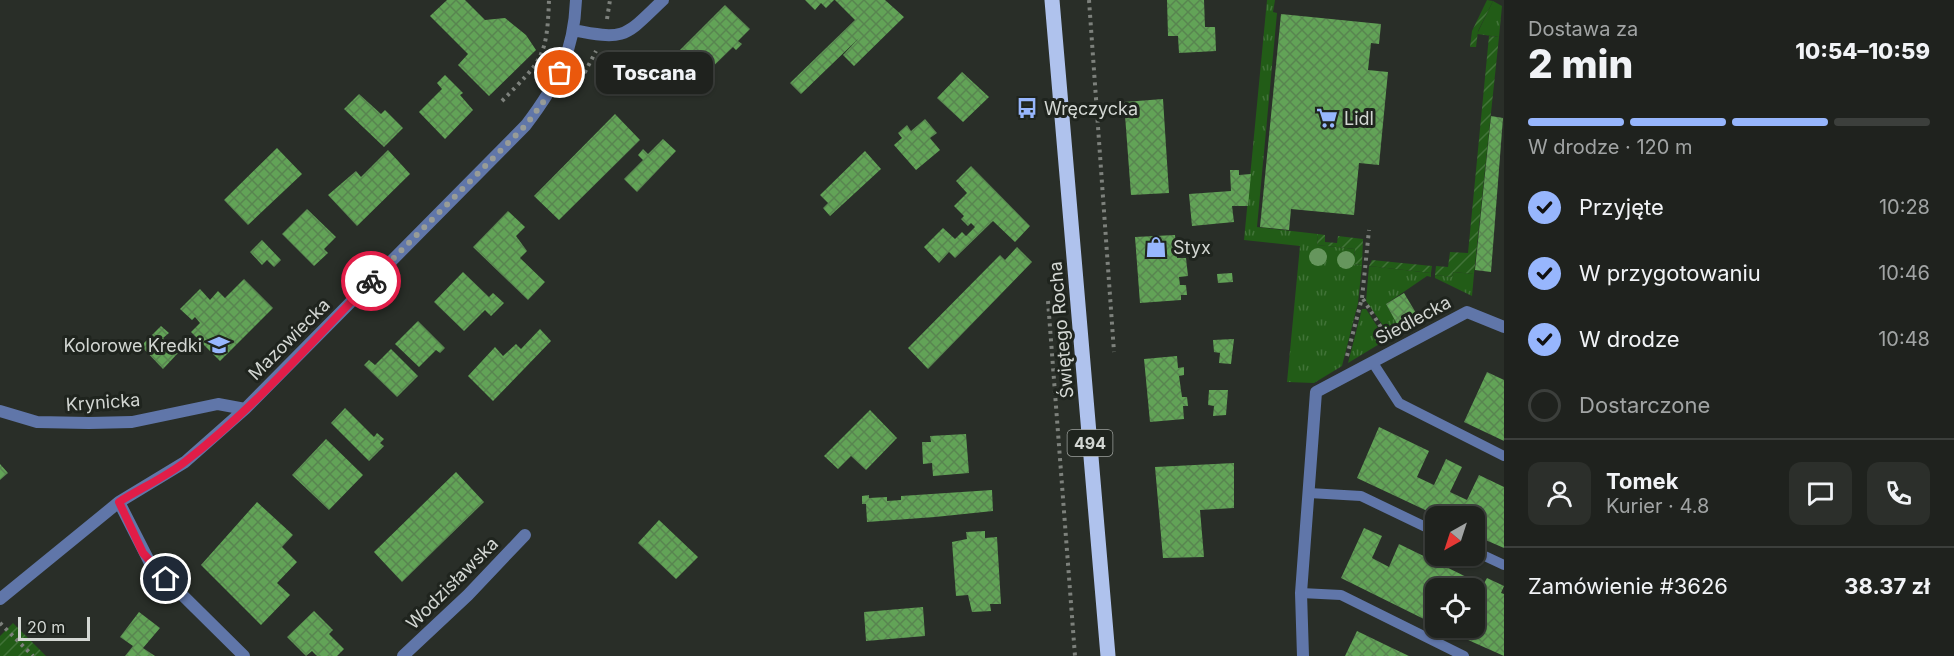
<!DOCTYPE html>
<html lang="pl">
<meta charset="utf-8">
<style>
:root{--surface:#1f221e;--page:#2c2f2b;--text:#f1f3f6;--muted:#a1a4a4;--line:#3c3f3c;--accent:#97b6fd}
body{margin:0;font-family:Inter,sans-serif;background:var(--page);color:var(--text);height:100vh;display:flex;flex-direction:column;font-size:22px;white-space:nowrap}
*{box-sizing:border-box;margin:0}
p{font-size:20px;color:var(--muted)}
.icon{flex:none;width:33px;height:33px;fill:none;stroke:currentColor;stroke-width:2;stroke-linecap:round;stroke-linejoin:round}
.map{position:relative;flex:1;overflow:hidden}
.details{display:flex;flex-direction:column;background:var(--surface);width:450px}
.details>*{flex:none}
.needle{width:39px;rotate:219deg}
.controls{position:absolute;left:1425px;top:506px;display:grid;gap:12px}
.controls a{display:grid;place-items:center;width:60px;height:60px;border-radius:12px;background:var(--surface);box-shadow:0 2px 4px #0004,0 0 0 2px var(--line);font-size:30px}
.scale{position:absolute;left:18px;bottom:15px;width:72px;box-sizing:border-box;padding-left:6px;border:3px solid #d3d7d3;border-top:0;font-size:16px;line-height:21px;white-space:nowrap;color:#d3d7d3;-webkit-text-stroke:4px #1f241e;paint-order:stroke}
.pin{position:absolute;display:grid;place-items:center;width:51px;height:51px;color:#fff;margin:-26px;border:3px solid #fff;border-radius:50%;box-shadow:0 2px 6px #0007}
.courier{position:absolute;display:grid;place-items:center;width:60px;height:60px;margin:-30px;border:4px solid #e11d48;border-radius:50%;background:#fff;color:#222;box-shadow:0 2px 8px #0007}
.bubble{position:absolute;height:42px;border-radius:12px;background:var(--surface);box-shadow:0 2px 4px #0004,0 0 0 2px var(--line);font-size:20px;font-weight:800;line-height:42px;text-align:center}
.head em{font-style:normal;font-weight:800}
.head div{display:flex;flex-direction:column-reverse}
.head{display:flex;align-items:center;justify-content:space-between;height:102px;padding:0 24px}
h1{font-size:39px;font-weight:800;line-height:45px}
.bar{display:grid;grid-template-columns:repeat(4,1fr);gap:9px 6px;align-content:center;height:72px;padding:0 24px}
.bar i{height:8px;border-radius:4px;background:var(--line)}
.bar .selected{background:var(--accent)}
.bar p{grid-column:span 4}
.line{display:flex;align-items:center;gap:15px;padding:0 24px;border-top:2px solid var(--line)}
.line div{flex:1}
.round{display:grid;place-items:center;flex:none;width:63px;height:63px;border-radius:12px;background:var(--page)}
ol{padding:0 24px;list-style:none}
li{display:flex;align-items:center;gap:18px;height:66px}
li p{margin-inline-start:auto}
li .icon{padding:6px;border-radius:50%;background:var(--accent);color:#111;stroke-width:4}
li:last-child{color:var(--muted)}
li i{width:33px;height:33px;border:3px solid var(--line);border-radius:50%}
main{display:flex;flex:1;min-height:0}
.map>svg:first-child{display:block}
.grass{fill:url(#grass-tufts)}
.garden{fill:url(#garden-furrows)}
.building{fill:url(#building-cross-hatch)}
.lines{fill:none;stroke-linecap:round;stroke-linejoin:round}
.path{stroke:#7d817c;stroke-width:4;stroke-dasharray:3 4.5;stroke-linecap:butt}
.service{stroke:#6076a9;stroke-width:10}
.minor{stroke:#6076a9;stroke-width:12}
.primary{stroke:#afc2ed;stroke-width:15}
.tree{fill:#66965d}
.done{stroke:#989c97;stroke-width:6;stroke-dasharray:0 10.8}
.route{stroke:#e11d48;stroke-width:8}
.labels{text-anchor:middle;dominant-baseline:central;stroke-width:6;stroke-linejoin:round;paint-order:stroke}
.shield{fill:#1f241e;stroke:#9da19d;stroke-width:1.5}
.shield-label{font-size:16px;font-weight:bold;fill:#d3d7d3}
.poi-label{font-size:18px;fill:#d3d7d3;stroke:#1f241e;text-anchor:start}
.street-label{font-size:18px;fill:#d3d7d3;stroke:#1f241e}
</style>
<main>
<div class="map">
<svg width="1504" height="656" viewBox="0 0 1504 656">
<defs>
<pattern id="grass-tufts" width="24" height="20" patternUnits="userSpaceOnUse" patternTransform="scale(1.5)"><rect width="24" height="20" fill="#225c17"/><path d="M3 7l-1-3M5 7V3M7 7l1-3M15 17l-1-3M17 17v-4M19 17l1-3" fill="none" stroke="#417338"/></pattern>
<pattern id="garden-furrows" width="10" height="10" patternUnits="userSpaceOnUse" patternTransform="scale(1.5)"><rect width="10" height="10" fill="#225c17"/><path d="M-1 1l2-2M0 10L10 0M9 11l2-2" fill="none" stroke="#417338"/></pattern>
<pattern id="building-cross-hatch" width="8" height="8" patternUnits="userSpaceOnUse" patternTransform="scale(1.5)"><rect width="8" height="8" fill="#62a357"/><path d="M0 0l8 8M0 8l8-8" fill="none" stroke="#588550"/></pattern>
</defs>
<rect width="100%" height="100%" fill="#292e28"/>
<path class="grass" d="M1267,0H1275L1273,12L1277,13L1257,227L1318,234L1317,245L1355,249L1353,264L1362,265L1358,303L1342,366L1314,383L1287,382L1300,246L1244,240Z
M1493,1L1502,6L1499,37L1477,34Z
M1369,266L1431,273V277L1427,276L1386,304L1397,324L1410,317L1412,319L1421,315L1422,320L1391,337L1366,301Z
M1453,272L1474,274L1472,296L1435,278V275L1452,277Z
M1362,309H1366L1386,340L1348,363Z"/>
<path class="garden" d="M1487,0L1493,1L1478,31L1476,47H1470L1472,31Z
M1489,36L1499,37L1474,274L1453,272L1452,277L1435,275L1436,266L1448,267L1450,252L1468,253Z
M1318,234L1325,235V242L1337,243L1338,236L1363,239L1362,265L1353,264L1355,249L1317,245Z
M1372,260L1432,266L1431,273L1369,266Z
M13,623L46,656H0V636Z"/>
<path class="building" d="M447,0H465L485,20L505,18L526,35L536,50L489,96L458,65L468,54L430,16Z
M805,0H834L826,8L821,3L815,10Z
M835,0H885L904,17L854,66L843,55L859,38L801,94L790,83L855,20Z
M1167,0H1204L1205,27H1215L1216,51L1179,53L1178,36H1168Z
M725,5L750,29L738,41L742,44L736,50L733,47L694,85L670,60Z
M1281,14L1381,24L1379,44L1371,43L1368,70L1388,72L1379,165L1359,163L1354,215L1291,209L1289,230L1260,227Z
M962,72L989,97L963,122L937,98Z
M445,75L463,93L460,95L473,110L445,139L419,112L442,89L437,83Z
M359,94L381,114L385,110L403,128L384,147L344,109Z
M1163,99L1169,193L1131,195L1124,102Z
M615,114L640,140L559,220L534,196Z
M1491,116L1503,118L1491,272L1475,270Z
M925,119L937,133L930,138L940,150L916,170L894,145L902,138L898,133L907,125L911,131Z
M663,139L676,151L637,192L624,179L643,160L638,155L643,149L648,154Z
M277,148L302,174L248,225L224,200Z
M388,150L410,174L357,226L328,195L356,171L361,177Z
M865,151L881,169L830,216L823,208L828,203L820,195Z
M971,166L1030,226L1015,242L993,221L955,258L949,252L939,263L924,247L943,228L955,239L962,232L966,236L975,227L971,223L968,226L961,219L964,216L954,206L967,193L956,181Z
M1230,170H1239V175L1251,174L1248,206H1232L1234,222L1192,226L1189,194L1231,191Z
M307,209L336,237L324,249L328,253L314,266L282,234Z
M508,211L525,227L516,236L527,251L520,258L545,282L528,300L473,247Z
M1175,235L1177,258H1186L1188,276L1179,277L1180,285H1186L1187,295H1181V300L1140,303L1135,237Z
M262,240L281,260L274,267L267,260L262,265L250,252Z
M1017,247L1032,262L928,369L908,348L1000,255L1005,260Z
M463,272L489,297L493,293L504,303L491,316L485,310L464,331L434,302Z
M1232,273L1233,282L1218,283L1217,274Z
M244,279L273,308L220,361L191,332L200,323L195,317L192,320L180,309L200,289L210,300L218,291L225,298Z
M1404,293L1416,313L1397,324L1386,304Z
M418,321L445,348L440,353L436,350L419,367L395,344Z
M161,326L169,333L163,338L178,353L163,369L141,346Z
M540,329L551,341L493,401L468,376L495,347L503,356L516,344L521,349Z
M1234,339L1231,364L1219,363L1220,353L1214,352L1213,340Z
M391,349L418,376L397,397L364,365L369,360L375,365Z
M1177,356L1178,368L1184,367V375L1179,376L1182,397H1187L1188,406H1183L1184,419L1150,422L1144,359Z
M1487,372L1504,380V441L1464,422Z
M1209,390H1228L1226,415L1213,416L1214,406L1208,405Z
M345,408L374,437L377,433L384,439L380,443L384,446L369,461L331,423Z
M870,410L897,438L866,470L851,456L838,469L824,456Z
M1379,427L1429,451L1417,477L1434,485L1446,459L1462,467L1450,492L1467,500L1479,475L1504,487V548L1474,535V516H1438L1357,478Z
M966,434L969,473L933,476L932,463L923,464L922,442H931L930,436Z
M326,439L363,475L329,510L292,475Z
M1234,463V508L1200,510L1204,557L1163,558L1155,467Z
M0,464L8,473L0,480Z
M456,472L484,502L402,582L374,552Z
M992,490L993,511L935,517L867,522L866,504H862V496L869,495V498L887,497V501L901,500V496Z
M257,502L293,535L282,547L297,562L277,583L290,595L261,625L201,565Z
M659,520L698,557L676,579L638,543Z
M1364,528L1382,536L1372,558L1389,567L1399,544L1483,585L1487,578L1504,586L1501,593L1504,594V656L1439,627H1474V588H1436V625L1341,578Z
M985,531V538L997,537L1001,604H990L991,611L972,612L968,595L956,596L952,542L967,539L966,532Z
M923,607L925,636L866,641L864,612Z
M314,611L333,630L329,634L344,649L337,656H317L312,651L306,656L287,637Z
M139,612L160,628L143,648L155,656H125L133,646L120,637Z
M1357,631L1390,647L1409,656H1345Z"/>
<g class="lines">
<path class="path" d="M1089,0L1114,352
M607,19L610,0
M578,76L585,72L596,51
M502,101C542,60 547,58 549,0
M1363,299L1386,335
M1048,301L1075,656
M1347,356L1362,298L1369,230
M0,623L33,656"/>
<path class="service" d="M1373,363L1399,403L1504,456
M1309,493L1361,496L1436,532
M1474,551L1504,565
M1301,593L1341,595L1464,656"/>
<path class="minor" d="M573,30C627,41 625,36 663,0
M0,411L37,422L89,423L132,422L218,404L245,409
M119,502L150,563L244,656
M0,599L119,502L185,462L245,409L526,125C557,84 574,53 576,0
M403,656L468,595L525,535
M1303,656L1301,593L1316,392L1467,312L1504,327"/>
<path class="primary" d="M1052,0L1108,656"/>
</g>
<g class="tree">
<circle cx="1318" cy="257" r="9"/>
<circle cx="1346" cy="260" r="9"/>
</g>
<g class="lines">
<path class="done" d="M371,281L526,125L553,89L560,73"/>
<path class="route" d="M166,579L143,553L119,502C141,488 166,477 186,461C253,409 312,342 371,281"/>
</g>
<defs>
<symbol id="bus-bare" viewBox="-9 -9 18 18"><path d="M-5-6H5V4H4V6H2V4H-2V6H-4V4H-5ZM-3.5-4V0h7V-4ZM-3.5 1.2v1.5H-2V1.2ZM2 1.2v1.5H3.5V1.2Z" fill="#97b6fd" stroke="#1f241e" stroke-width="2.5" paint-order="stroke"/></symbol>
<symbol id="supermarket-bare" viewBox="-9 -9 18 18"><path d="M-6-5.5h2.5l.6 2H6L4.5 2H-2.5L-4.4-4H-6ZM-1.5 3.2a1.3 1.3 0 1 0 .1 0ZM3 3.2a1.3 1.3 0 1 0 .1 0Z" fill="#97b6fd" stroke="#1f241e" stroke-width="2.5" paint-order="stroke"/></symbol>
<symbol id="shop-bare" viewBox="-9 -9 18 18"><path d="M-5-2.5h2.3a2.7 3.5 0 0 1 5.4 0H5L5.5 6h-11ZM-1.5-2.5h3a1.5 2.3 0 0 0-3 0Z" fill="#97b6fd" stroke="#1f241e" stroke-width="2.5" paint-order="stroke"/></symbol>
<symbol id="school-bare" viewBox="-9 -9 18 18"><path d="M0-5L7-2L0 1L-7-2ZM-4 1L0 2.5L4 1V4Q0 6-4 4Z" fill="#97b6fd" stroke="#1f241e" stroke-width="2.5" paint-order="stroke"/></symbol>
</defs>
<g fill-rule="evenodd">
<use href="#bus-bare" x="1012" y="93" width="30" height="30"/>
<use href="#supermarket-bare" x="1312" y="103" width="30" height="30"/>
<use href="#shop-bare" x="1141" y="232" width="30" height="30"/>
<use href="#school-bare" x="204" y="330" width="30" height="30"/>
</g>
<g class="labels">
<rect class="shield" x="1067.5" y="430" width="45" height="26" rx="4.5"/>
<g class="shield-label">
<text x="1090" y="443">494</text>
</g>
<g class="poi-label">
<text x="1044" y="108">Wręczycka</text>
<text x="1344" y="118">Lidl</text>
<text x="1173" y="247">Styx</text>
<text x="202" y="345" text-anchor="end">Kolorowe Kredki</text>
</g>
<g class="street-label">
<text transform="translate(1413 320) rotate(-28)">Siedlecka</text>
<text transform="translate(1061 330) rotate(-95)">Świętego Rocha</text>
<text transform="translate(289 339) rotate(-45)">Mazowiecka</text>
<text transform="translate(103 402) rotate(-4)">Krynicka</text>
<text transform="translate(452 583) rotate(-45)">Wodzisławska</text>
</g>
</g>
</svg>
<div class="controls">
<a><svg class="needle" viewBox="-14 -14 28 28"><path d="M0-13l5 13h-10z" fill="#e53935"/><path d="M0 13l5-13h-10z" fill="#a1a4a4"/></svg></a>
<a><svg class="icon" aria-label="locate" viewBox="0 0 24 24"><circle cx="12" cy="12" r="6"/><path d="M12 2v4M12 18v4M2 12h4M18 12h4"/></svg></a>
</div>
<div class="scale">20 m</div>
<div class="pin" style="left:560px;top:73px;background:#ea580c"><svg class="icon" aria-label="bag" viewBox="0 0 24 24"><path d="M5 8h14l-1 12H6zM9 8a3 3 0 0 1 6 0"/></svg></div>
<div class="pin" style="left:166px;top:579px;background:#1f2937"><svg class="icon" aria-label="home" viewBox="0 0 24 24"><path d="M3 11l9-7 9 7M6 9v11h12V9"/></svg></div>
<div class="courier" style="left:371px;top:281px"><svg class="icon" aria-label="bike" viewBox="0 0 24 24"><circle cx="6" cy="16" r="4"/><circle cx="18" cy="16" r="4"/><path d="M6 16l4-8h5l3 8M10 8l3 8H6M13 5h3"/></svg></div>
<div class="bubble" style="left:596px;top:52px;width:117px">Toscana</div>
</div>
<section class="details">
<div class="head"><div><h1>2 min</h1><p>Dostawa za</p></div><em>10:54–10:59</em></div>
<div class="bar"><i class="selected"></i><i class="selected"></i><i class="selected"></i><i></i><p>W drodze · 120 m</p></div>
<ol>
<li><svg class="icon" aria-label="check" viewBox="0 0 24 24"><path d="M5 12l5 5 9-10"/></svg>Przyjęte<p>10:28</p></li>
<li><svg class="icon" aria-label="check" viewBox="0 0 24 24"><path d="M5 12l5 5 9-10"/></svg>W przygotowaniu<p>10:46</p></li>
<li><svg class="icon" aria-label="check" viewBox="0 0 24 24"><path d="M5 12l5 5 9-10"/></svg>W drodze<p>10:48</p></li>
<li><i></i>Dostarczone</li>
</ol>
<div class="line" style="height:108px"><a class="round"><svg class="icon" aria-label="person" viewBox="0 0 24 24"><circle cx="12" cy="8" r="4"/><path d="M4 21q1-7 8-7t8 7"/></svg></a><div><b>Tomek</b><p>Kurier · 4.8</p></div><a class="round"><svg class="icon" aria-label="chat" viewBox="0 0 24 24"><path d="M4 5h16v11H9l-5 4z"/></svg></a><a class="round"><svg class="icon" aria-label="phone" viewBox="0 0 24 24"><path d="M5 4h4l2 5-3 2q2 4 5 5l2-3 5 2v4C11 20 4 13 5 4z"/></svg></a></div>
<div class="line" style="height:78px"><div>Zamówienie #3626</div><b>38.37 zł</b></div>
</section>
</main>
